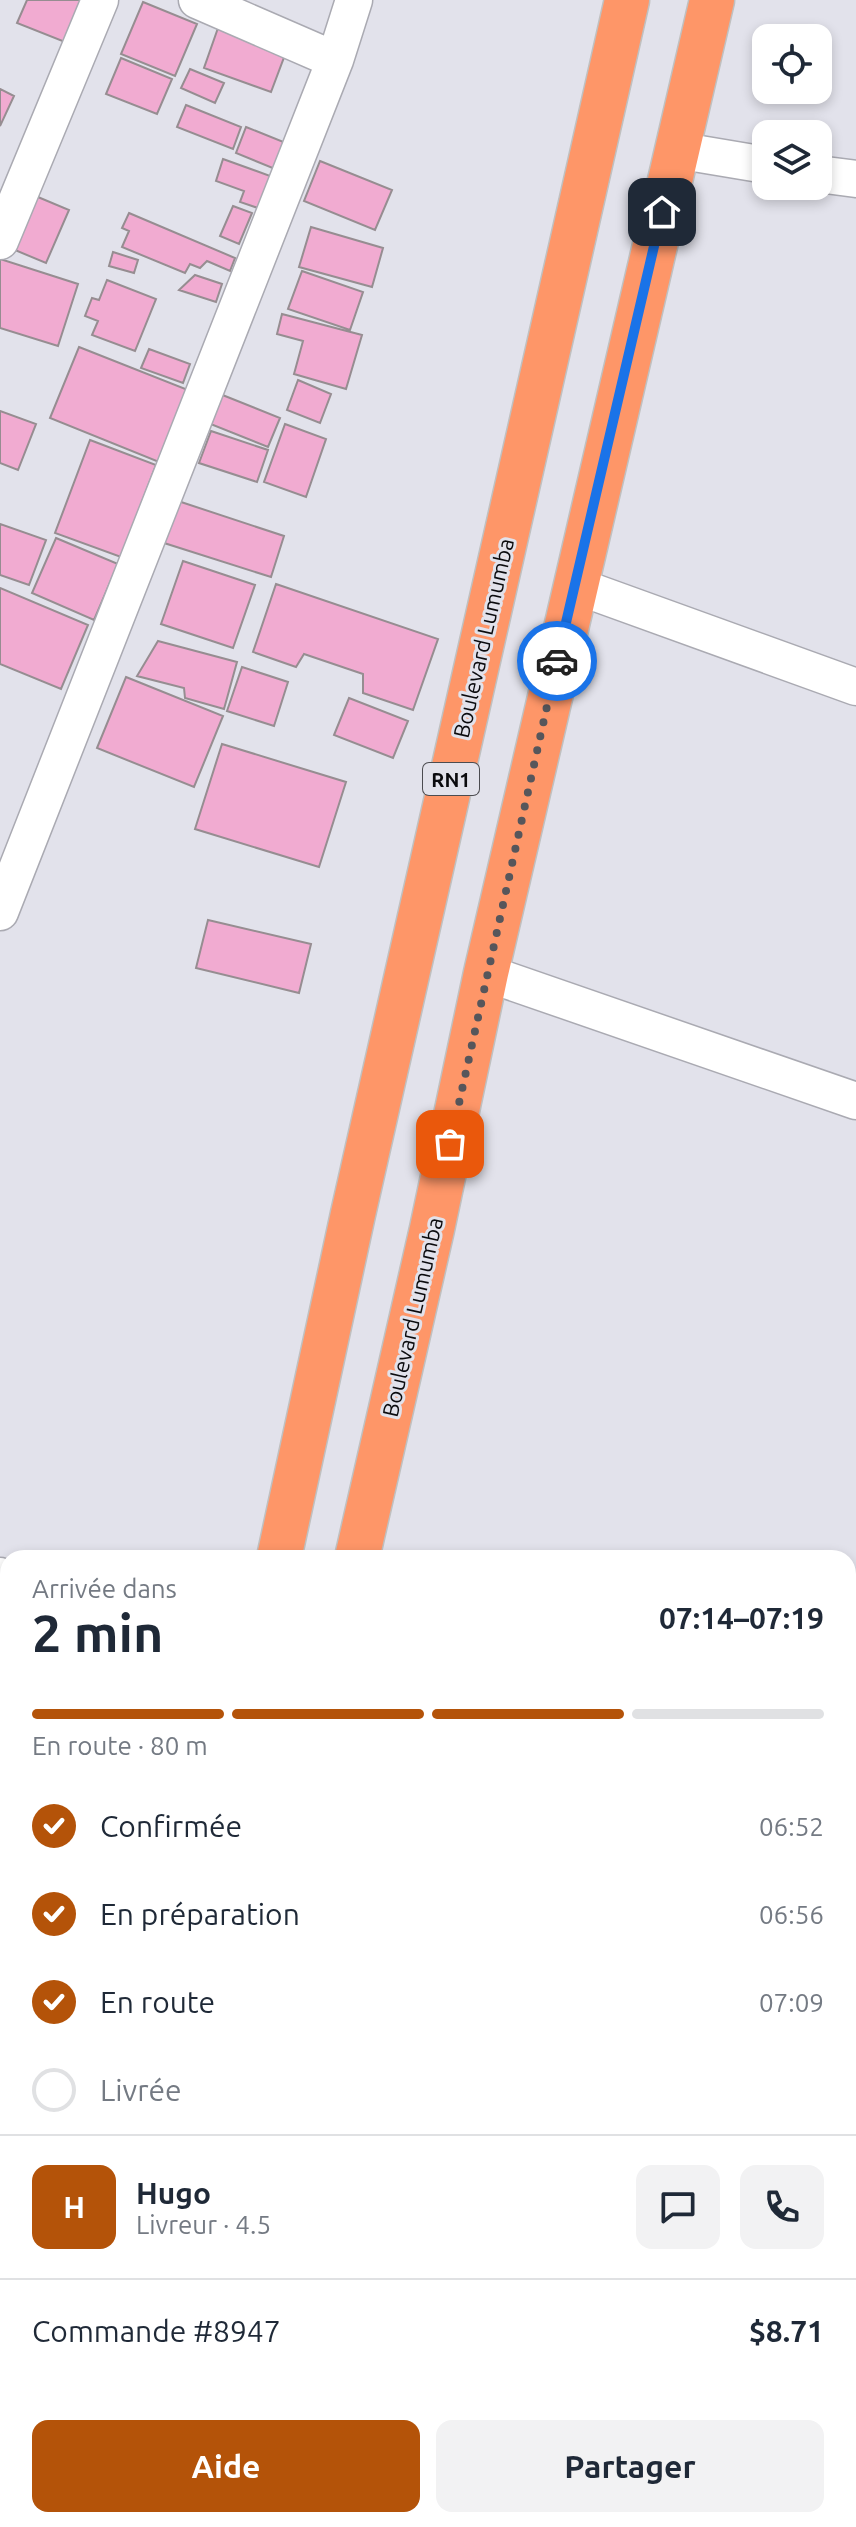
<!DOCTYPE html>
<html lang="fr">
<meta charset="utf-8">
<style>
:root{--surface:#fff;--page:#f2f2f3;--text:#1f2937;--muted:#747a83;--line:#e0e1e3;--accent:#b45309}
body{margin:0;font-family:Ubuntu,sans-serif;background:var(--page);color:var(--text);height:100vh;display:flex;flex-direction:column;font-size:30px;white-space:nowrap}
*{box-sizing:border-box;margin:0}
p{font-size:26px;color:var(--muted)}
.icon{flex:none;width:44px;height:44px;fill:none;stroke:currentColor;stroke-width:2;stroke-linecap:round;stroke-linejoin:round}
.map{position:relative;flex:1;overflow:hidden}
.details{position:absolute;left:0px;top:1550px;width:856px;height:978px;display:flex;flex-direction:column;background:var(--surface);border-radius:24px 24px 0 0;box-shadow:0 4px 12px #0003}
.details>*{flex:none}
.fabs{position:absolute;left:752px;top:24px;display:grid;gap:16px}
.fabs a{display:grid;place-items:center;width:80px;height:80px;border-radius:16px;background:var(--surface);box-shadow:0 4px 12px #0003;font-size:40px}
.pin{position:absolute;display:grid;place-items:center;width:68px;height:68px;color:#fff;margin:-34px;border-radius:16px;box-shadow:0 4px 12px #0006}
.courier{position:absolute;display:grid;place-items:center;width:80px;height:80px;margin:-40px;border:6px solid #1a73e8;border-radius:50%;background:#fff;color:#222;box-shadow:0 2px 10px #0007}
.overview em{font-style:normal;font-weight:600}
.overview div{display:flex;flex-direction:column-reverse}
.overview{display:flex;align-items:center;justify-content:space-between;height:136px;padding:0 32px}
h1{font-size:52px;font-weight:600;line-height:60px}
.bar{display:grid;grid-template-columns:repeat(4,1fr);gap:12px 8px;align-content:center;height:96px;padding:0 32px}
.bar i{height:10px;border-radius:6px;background:var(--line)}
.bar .on{background:var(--accent)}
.bar p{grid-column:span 4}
.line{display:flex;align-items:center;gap:20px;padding:0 32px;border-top:2px solid var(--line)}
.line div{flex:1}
.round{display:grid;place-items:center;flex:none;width:84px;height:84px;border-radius:16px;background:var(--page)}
ol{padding:0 32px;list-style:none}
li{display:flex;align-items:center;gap:24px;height:88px}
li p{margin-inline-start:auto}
li .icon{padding:8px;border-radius:50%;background:var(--accent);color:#fff;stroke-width:4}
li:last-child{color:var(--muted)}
li i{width:44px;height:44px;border:4px solid var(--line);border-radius:50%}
.primary-button{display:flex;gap:16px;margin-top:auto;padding:16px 32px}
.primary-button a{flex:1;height:92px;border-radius:16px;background:var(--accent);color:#fff;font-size:32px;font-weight:600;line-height:92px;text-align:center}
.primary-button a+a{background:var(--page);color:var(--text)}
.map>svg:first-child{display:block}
.building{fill:#f1abd1;stroke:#968d91;stroke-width:2}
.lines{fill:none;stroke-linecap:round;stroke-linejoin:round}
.street-casing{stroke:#aaaab2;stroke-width:39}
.highway-casing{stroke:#c0c0c0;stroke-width:47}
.street{stroke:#fff;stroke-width:36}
.highway{stroke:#fe9668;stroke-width:44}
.done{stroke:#56565b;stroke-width:8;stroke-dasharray:0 14.4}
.route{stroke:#1a73e8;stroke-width:10}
.labels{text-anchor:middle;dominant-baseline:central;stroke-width:6;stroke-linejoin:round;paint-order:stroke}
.shield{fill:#e2e2eb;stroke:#4c4c50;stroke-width:2}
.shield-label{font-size:20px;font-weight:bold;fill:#0b0b0e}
.street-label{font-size:22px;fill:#0b0b0e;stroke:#e2e2eb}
</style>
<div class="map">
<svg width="856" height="2527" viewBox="0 0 856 2527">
<rect width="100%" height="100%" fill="#e2e2eb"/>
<path class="building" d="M27,0H88L70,44L17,23Z
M143,2L197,24L175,76L121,54Z
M218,28L286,52L271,92L204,68Z
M121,58L172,79L157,114L106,94Z
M190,69L224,83L215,103L181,88Z
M0,89L14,96L0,126Z
M186,105L241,127L233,149L177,127Z
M246,127L286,143L275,169L236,153Z
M223,159L273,177L261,209L240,202L244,191L216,181Z
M320,161L392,190L375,230L304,201Z
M26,192L69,210L46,263L3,245Z
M233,206L252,213L239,244L220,236Z
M129,213L235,258L230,271L207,261L200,268L190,264L185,273L122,247L129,231L122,228Z
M311,227L383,248L372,287L299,267Z
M113,252L138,260L134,273L109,266Z
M0,259L78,284L58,346L0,328Z
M302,271L363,292L350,330L288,309Z
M195,275L222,284L216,302L179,290Z
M107,280L156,299L135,351L92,335L98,321L85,316L92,298L99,300Z
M282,314L362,335L346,389L294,374L303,341L277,334Z
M79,347L188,390L159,462L50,418Z
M149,349L190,364L183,383L141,368Z
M298,380L331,394L320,423L287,410Z
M220,394L280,418L268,447L208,423Z
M0,411L36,424L18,470L0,463Z
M285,424L326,439L306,497L264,482Z
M211,431L268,450L257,482L199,463Z
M90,440L156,465L121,557L55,533Z
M175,500L284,536L271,577L161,542Z
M0,524L46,540L29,585L0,575Z
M56,538L118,564L94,620L32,593Z
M183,561L255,585L233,648L161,624Z
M276,584L438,639L413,710L363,693V674L304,654L296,667L253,652Z
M0,588L88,625L61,689L0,664Z
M158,641L237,662L224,709L185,698L184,688L137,676Z
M242,667L288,682L274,726L227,711Z
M126,677L223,716L194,787L97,748Z
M349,698L408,721L393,758L334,735Z
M222,744L346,782L319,867L195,829Z
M208,920L311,944L299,993L196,968Z
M8,1967V2041L0,2039V2004Z
M0,2050L8,2052V2085L0,2081Z"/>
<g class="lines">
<defs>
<path id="street" d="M197,0L335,60
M676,150L766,165
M818,174L856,179
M0,241L100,0
M574,585L856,687
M0,912L335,60L354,0
M486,973L856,1101
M0,1576L8,1579
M848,1877L856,1880
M848,2213L856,2188
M387,2527L389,2520
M748,2527L750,2520"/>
<path id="highway" d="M279,1558L353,1214L627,0
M357,1558L432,1229L486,973L712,0
M62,2527L63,2520
M148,2527L150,2520"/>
</defs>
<use href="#street" class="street-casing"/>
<use href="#highway" class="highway-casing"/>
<use href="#street" class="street"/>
<use href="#highway" class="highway"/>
</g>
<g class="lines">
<path class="done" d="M450,1144L557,661"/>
<path class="route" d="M557,661L662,212"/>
</g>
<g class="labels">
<rect class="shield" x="423" y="763" width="56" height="32" rx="6"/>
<g class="shield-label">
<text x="451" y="779">RN1</text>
</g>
<g class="street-label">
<text transform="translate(483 638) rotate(-77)">Boulevard Lumumba</text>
<text transform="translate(412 1317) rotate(-77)">Boulevard Lumumba</text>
</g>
</g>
</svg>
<div class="fabs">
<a><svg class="icon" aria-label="locate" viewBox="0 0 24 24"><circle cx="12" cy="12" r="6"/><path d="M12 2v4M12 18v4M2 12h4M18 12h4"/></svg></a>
<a><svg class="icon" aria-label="layers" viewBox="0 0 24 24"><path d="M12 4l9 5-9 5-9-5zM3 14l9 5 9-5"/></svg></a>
</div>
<div class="pin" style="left:450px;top:1144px;background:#ea580c"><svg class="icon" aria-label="bag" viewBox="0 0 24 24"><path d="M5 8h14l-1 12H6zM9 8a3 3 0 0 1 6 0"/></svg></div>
<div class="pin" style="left:662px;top:212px;background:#1f2937"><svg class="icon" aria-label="home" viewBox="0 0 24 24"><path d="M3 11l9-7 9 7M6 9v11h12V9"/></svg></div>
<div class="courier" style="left:557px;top:661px"><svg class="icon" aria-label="car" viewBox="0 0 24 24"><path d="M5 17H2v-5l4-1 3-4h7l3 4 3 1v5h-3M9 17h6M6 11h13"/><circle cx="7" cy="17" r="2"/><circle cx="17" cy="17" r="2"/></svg></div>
<section class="details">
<div class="overview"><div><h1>2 min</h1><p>Arrivée dans</p></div><em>07:14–07:19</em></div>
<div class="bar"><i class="on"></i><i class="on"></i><i class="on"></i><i></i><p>En route · 80 m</p></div>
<ol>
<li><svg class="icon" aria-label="check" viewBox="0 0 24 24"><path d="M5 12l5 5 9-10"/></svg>Confirmée<p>06:52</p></li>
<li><svg class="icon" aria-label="check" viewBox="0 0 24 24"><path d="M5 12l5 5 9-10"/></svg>En préparation<p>06:56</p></li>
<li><svg class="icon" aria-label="check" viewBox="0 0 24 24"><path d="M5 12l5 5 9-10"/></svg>En route<p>07:09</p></li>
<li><i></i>Livrée</li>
</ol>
<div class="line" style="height:144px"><b class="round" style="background:var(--accent);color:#fff">H</b><div><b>Hugo</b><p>Livreur · 4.5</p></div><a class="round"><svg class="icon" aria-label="chat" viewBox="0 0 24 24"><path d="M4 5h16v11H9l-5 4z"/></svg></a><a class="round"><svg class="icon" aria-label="phone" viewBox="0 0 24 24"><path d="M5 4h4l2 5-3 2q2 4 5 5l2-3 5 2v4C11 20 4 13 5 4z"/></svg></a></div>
<div class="line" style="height:104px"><div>Commande #8947</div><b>$8.71</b></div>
<div class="primary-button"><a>Aide</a><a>Partager</a></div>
</section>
</div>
